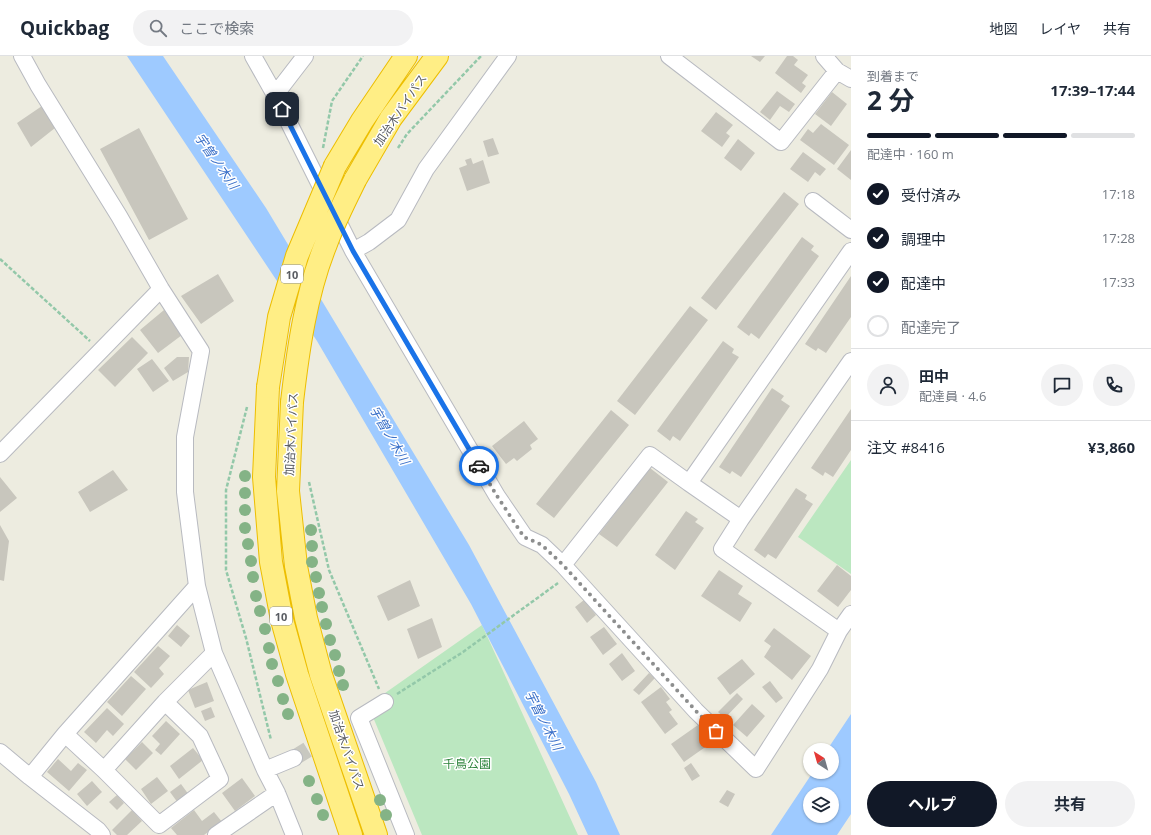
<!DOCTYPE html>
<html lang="ja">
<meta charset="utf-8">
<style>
:root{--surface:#fff;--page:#f2f2f3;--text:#1f2937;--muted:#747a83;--line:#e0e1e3;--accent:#111827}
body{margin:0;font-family:"Open Sans","Noto Sans JP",sans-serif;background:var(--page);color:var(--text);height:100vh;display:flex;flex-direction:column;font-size:15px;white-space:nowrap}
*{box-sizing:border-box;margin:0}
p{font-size:13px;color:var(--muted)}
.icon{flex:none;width:22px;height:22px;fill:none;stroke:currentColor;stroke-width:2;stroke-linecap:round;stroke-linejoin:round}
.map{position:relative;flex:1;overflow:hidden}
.side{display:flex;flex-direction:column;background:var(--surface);width:300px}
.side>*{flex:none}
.needle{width:26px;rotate:323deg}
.controls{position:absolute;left:803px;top:687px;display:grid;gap:8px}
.controls a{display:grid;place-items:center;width:36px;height:36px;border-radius:50%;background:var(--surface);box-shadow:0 1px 3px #0004;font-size:20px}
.pin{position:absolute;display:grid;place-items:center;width:34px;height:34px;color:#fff;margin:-17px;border-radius:8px;box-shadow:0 2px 6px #0006}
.courier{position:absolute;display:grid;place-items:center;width:40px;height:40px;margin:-20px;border:3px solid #1a73e8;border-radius:50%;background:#fff;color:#222;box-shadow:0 1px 5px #0007}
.summary em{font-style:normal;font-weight:700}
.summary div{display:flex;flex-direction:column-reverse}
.summary{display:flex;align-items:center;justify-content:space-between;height:68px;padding:0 16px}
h1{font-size:26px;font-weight:700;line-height:30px}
.bar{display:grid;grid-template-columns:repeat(4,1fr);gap:6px 4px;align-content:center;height:48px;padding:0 16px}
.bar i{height:5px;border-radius:3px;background:var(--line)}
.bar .current{background:var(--accent)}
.bar p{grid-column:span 4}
.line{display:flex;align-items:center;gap:10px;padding:0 16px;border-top:1px solid var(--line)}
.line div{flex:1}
.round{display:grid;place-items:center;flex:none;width:42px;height:42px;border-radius:21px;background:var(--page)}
ol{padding:0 16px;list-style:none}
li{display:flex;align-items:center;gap:12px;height:44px}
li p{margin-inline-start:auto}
li .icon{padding:4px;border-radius:50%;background:var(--accent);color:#fff;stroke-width:4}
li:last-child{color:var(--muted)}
li i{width:22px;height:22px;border:2px solid var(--line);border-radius:50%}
.action{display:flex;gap:8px;margin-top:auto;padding:8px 16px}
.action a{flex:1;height:46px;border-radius:24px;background:var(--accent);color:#fff;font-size:16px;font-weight:700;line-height:46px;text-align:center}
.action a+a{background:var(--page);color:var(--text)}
header{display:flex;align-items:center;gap:24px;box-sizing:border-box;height:56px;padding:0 20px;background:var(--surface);border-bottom:1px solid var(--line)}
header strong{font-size:19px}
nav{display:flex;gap:22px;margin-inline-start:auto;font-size:14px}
.search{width:280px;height:36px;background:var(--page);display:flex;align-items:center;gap:10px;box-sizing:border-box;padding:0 14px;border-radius:22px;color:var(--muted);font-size:15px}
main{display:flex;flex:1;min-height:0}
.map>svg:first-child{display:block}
.green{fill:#bbe7c0}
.water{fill:#9ecaff;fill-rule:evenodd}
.building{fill:#c8c6bd}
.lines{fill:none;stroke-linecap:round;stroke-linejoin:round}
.minor-tunnel{stroke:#c8c8c0;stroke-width:16;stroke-dasharray:16 8;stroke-linecap:butt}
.minor-casing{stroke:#b8bac0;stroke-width:18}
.highway-casing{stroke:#edbe00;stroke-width:24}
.path{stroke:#93c8a9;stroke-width:2.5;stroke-dasharray:4 2;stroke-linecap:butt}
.minor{stroke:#fff;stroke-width:16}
.highway{stroke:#ffee85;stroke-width:22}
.highway-bridge-casing{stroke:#edbe00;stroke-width:24;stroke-linecap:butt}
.highway-bridge{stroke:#ffee85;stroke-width:22}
.tree{fill:#84b386}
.done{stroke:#8d8e8e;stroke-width:4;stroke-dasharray:0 7.2}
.route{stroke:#1a73e8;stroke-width:5}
.labels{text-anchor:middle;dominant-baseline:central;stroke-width:3;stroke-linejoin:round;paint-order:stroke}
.shield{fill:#fff;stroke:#8b8d91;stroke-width:1}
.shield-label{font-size:11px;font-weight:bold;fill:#595c62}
.street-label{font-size:12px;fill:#595c62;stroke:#fff}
.park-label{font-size:12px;fill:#2e843d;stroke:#fff}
.water-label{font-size:13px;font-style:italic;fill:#3a70c9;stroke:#fff}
</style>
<header>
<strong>Quickbag</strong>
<div class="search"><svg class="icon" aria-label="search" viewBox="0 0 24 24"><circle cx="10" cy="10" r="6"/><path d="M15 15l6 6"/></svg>ここで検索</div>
<nav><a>地図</a><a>レイヤ</a><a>共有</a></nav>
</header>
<main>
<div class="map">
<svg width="851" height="779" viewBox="0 0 851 779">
<rect width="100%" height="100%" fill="#edece0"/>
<path class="green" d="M851,404V518L798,481Z
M482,569L578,779H422L368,649Z"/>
<path class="water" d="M127,0H163L266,152L469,489L596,726L620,779H588L569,738L471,548L317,285Z
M851,658V758L837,779H771L813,716H832V694H827ZM810,738H832V760H810Z"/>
<path class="building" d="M751,0H765L760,6Z
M787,0H793L798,4L794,9L808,19L802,27L806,30L801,37L775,17Z
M777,35L795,48L789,56L780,50L770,64L760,56Z
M832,36L847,48L831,70L815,58Z
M42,50L55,72L31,91L17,67Z
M716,56L733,69L726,77L730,80L722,91L701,75Z
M821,68L849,89L834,109L800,84L808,73L813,77Z
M139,72L188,163L149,184L100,93Z
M493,82L499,98L488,101L483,85Z
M738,83L755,97L741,115L724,102Z
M851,94V124L837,113Z
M803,96L826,113L820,120L815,116L808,126L790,113Z
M471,102L473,108L483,104L490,127L467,135L459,112L467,109L465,104Z
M784,136L799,148L716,254L701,242Z
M802,181L814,190L811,194L819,200L759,283L751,277L749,280L737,271Z
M218,218L234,245L201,268L181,240Z
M851,220V261L826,297L818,292L816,295L805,288Z
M690,250L708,264L635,359L617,345Z
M164,254L182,279L158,297L140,274Z
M132,281L148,297L115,331L98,314Z
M723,285L734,293L732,297L739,301L680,385L673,380L670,385L657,375Z
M177,301H189L188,316L173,325L164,312Z
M152,303L169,325L153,336L137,313Z
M772,332L784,340L781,344L790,350L741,421L732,415L730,418L719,411Z
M851,353V394L833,421L825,416L823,420L811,412Z
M611,354L629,369L554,462L536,448Z
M524,365L538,383L530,389L532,393L517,405L514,402L506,408L492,390Z
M650,412L668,426L617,491L599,478Z
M113,414L128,434L90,456L78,436Z
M0,421L17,442L0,456Z
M796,432L807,439L805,443L813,448L776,503L768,498L765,502L754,494Z
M686,455L698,463L695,466L704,472L675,514L655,499Z
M0,469L9,485L4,525L0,524Z
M837,509L851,520V534L838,551L817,535Z
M719,514L743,530L738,538L752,547L740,566L701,540Z
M410,524L420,550L388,565L377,540Z
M584,544L596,559L587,567L575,551Z
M432,562L442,591L418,603L407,573Z
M177,569L190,580L181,591L168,580Z
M604,571L617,588L603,599L590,581Z
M774,572L811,600L792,624L764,601L771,590L764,585Z
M158,590L170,600L159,612L164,618L151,632L134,616Z
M622,597L635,615L622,625L609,608Z
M742,603L755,618L730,639L717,622Z
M649,617L655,622L639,639L633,634Z
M131,620L146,633L122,660L107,646Z
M770,625L783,642L776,647L762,631Z
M207,626L214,645L195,652L188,634Z
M661,631L670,643L666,646L672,654L669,656L678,668L665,678L641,646Z
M737,637L743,643L725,662L718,656Z
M752,648L765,660L747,681L733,669Z
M211,651L215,661L205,665L201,655Z
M107,652L124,668L113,680L107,674L96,687L84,676Z
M166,665L180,678L161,699L155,694L160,688L152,680Z
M698,669L711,687L684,706L671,688Z
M142,686L153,697L136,714L125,703Z
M193,692L203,704L179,723L170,710Z
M58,703L71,715L78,707L87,714L69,735L47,716Z
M691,707L700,720L692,725L684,712Z
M157,721L168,735L151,748L141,733Z
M242,722L255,740L235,755L222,737Z
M92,725L102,736L87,750L77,738Z
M181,728L189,739L178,747L170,736Z
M727,734L735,738L728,751L719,746Z
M117,739L124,747L117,754L109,746Z
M132,754L142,765L127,779H117L112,774Z
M194,754L202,765L214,756L222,766L204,779H177L171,772Z"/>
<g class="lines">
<path class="minor-tunnel" d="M294,702L359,662"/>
<defs>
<path id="minor" d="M22,0L38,29L119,160L161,233L201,295L185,381V436L197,530L214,597L265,714L277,737L294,779
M253,0L275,39L353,195L497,440L525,481L542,489L563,509L696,655L756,713L820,613L839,575L851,558
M669,0L781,86L837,15
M824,0L837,15L851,23
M275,39L305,0
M813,145L851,174
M353,195L369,186L398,164L426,113L508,0
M0,398L161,233
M741,463L689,427L851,195
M563,509L650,399L689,427
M839,575L722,493L741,463L851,305
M385,646L359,662L406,779
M65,678L104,714L159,769L220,723L200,680L165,646
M0,696L30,721L98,774L102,779
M104,714L165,646L214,597
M265,714L294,702
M30,721L65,678L197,530
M216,779L277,737"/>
<path id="highway" d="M335,110L362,65L406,0
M355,124L391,62L437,0
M268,331L264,421L271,506L282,564L297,618L351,779
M292,346L288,435L296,510L306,562L321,619L376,779"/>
</defs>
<use href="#minor" class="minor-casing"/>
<use href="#highway" class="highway-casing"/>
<path class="path" d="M323,92L332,45L363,0
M398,92L407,78L481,0
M0,203L90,285
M247,351L226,434V514L246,582L271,684
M309,426L329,514L379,633
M397,638L463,596L558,527"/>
<use href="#minor" class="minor"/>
<use href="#highway" class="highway"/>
<defs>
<path id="highway-bridge" d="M268,331L279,261L297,200L335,110
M292,346C298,294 306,237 326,188C334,166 345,145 355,124"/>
</defs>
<use href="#highway-bridge" class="highway-bridge-casing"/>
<use href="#highway-bridge" class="highway-bridge"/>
</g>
<g class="tree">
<circle cx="245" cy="420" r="6"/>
<circle cx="245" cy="437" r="6"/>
<circle cx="245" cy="454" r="6"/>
<circle cx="245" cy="472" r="6"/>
<circle cx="311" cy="474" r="6"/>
<circle cx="248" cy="488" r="6"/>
<circle cx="312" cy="490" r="6"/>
<circle cx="251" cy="505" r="6"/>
<circle cx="312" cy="506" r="6"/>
<circle cx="253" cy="521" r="6"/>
<circle cx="316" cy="521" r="6"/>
<circle cx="319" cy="537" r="6"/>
<circle cx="256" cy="540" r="6"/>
<circle cx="322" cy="551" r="6"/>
<circle cx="260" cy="555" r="6"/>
<circle cx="326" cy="568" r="6"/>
<circle cx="265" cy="573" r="6"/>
<circle cx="330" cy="584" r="6"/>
<circle cx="269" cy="592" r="6"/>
<circle cx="335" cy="599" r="6"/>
<circle cx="272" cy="608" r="6"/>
<circle cx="339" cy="615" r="6"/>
<circle cx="278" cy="625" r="6"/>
<circle cx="343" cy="629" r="6"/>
<circle cx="283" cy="643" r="6"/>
<circle cx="288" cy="658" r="6"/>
<circle cx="309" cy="725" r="6"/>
<circle cx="317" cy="743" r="6"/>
<circle cx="380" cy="744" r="6"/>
<circle cx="323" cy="759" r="6"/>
<circle cx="386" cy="759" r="6"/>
</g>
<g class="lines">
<path class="done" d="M479,410L497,440L524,481L542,489L563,509L696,655L716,675"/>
<path class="route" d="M282,53L353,195L479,410"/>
</g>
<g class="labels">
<g class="shield">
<rect x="281" y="209" width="22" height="18" rx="3"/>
<rect x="270" y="551" width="22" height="18" rx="3"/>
</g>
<g class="shield-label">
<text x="292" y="218">10</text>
<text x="281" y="560">10</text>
</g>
<g class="street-label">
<text transform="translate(400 54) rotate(-56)">加治木バイパス</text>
<text transform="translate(291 378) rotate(-87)">加治木バイパス</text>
<text transform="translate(347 694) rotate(71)">加治木バイパス</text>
</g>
<g class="park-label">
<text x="467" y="707">千鳥公園</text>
</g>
<g class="water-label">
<text transform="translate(217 105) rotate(55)">宇曽ノ木川</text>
<text transform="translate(390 379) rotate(60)">宇曽ノ木川</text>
<text transform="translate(544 664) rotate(63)">宇曽ノ木川</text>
</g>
</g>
</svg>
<div class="controls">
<a><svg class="needle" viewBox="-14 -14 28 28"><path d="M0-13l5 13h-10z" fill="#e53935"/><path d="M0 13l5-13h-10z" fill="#747a83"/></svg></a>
<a><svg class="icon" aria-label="layers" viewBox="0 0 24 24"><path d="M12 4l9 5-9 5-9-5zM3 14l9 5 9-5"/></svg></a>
</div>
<div class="pin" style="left:716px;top:675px;background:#ea580c"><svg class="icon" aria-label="bag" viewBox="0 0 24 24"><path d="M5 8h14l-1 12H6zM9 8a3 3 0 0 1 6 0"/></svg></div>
<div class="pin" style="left:282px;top:53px;background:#1f2937"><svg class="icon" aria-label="home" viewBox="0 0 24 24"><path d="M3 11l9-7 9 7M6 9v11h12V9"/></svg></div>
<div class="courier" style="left:479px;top:410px"><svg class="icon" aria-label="car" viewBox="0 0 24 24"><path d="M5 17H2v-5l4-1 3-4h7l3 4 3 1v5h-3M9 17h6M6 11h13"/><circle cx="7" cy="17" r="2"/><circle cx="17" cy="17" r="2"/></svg></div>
</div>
<section class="side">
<div class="summary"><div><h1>2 分</h1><p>到着まで</p></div><em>17:39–17:44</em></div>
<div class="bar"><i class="current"></i><i class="current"></i><i class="current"></i><i></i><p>配達中 · 160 m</p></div>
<ol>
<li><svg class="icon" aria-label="check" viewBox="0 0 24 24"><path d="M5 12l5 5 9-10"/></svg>受付済み<p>17:18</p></li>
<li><svg class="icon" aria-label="check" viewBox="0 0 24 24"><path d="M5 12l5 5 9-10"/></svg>調理中<p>17:28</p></li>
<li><svg class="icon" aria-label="check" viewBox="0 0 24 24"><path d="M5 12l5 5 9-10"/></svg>配達中<p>17:33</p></li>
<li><i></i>配達完了</li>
</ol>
<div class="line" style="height:72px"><a class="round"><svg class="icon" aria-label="person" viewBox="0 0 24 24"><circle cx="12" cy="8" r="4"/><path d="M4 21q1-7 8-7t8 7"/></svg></a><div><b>田中</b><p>配達員 · 4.6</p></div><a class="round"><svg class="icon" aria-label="chat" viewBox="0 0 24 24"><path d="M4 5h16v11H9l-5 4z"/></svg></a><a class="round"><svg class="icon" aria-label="phone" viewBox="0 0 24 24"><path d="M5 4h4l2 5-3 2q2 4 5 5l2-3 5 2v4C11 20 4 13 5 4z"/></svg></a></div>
<div class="line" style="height:52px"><div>注文 #8416</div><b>¥3,860</b></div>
<div class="action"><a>ヘルプ</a><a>共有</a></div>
</section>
</main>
